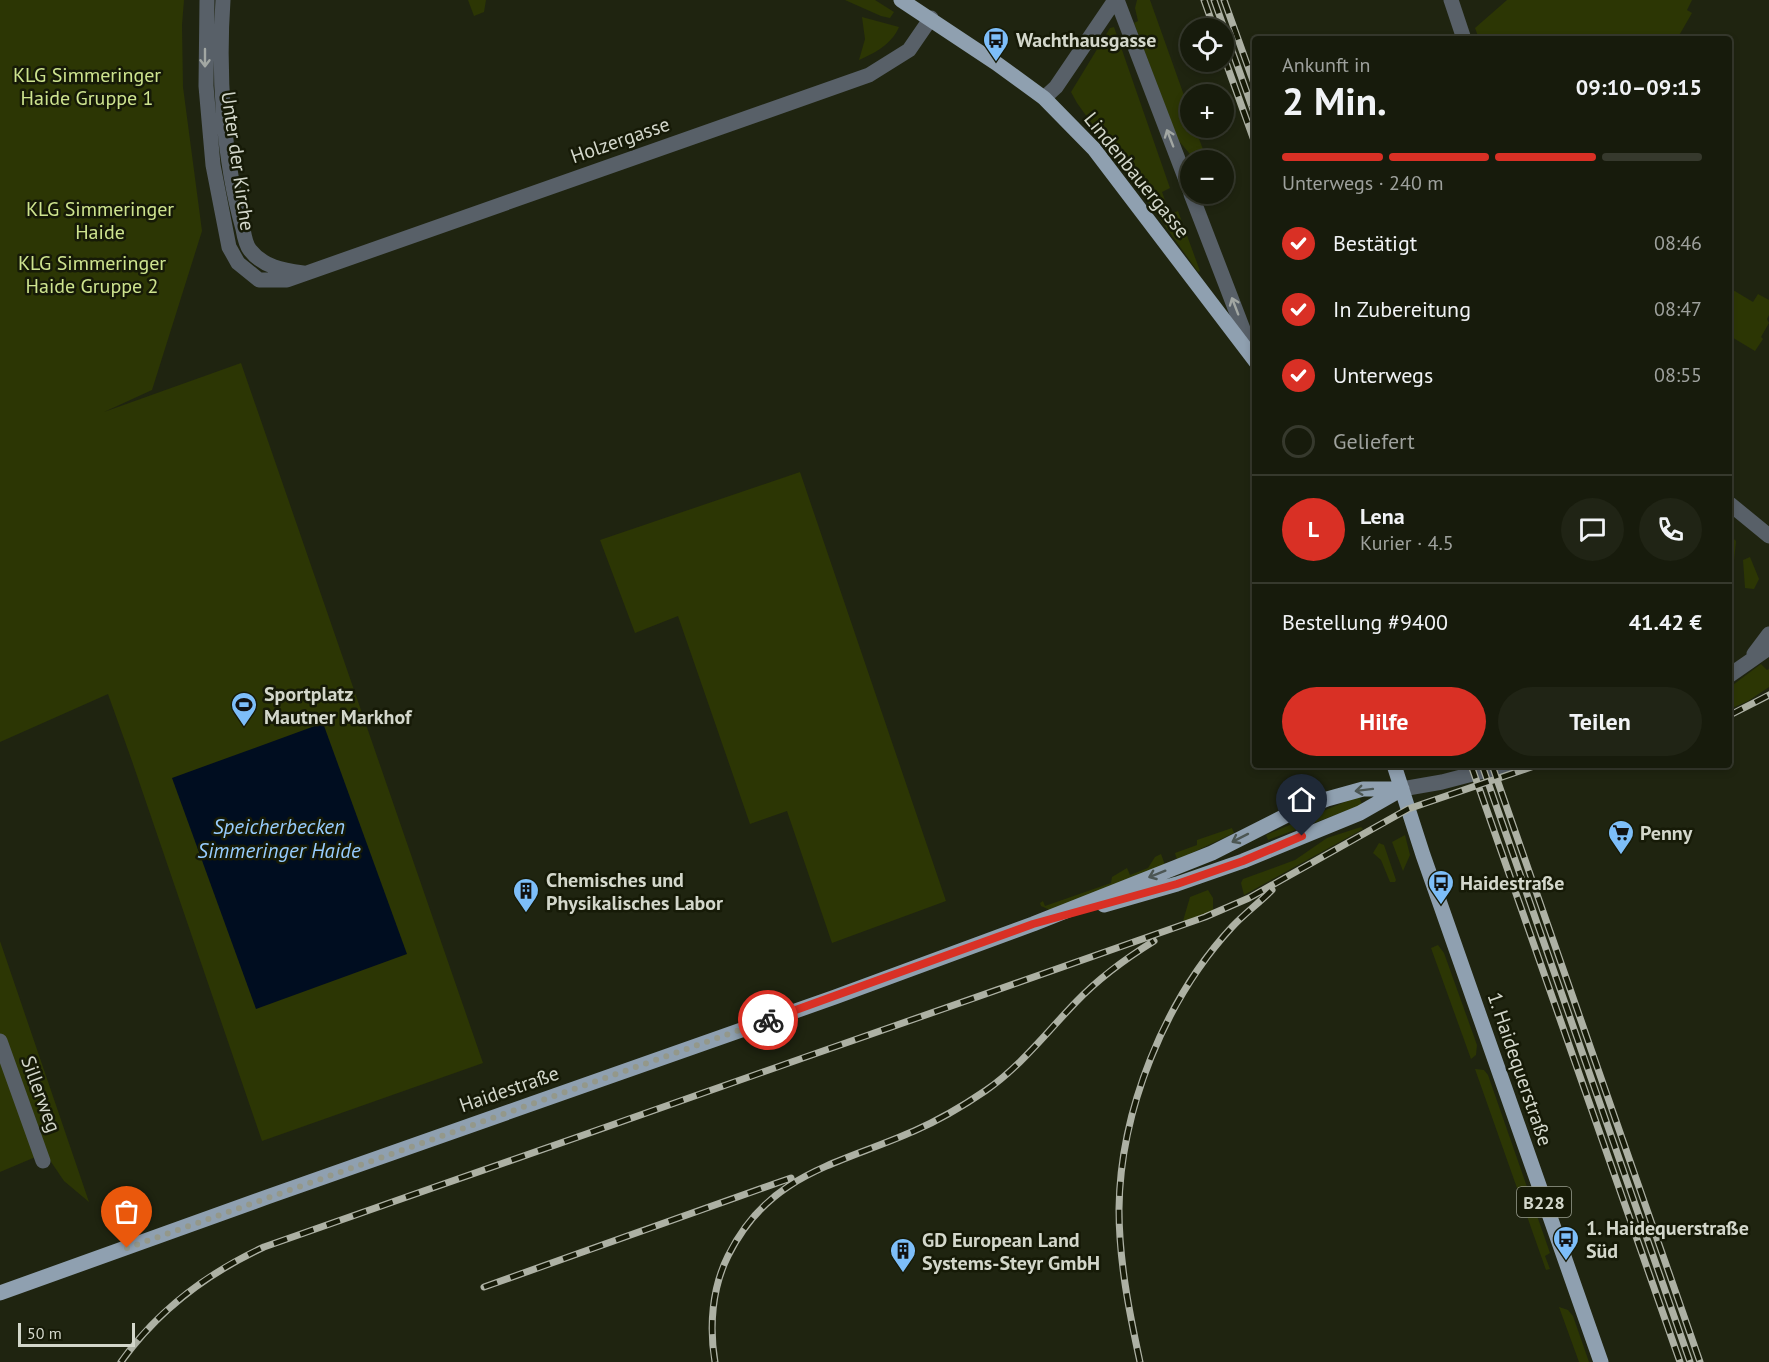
<!DOCTYPE html>
<html lang="de">
<meta charset="utf-8">
<style>
:root{--surface:#171b0c;--page:#202415;--text:#f1f3f6;--muted:#9ea19d;--line:#36392d;--accent:#d93025}
body{margin:0;font-family:"PT Sans",sans-serif;background:var(--page);color:var(--text);height:100vh;display:flex;flex-direction:column;font-size:22px;white-space:nowrap}
*{box-sizing:border-box;margin:0}
p{font-size:20px;color:var(--muted)}
.icon{flex:none;width:33px;height:33px;fill:none;stroke:currentColor;stroke-width:2;stroke-linecap:round;stroke-linejoin:round}
.map{position:relative;flex:1;overflow:hidden}
.side{position:absolute;left:1252px;top:36px;width:480px;height:732px;display:flex;flex-direction:column;background:var(--surface);border-radius:6px;box-shadow:0 3px 9px #0003,0 0 0 2px var(--line)}
.side>*{flex:none}
.buttons{position:absolute;left:1180px;top:18px;display:grid;gap:12px}
.buttons a{display:grid;place-items:center;width:54px;height:54px;border-radius:50%;background:var(--surface);box-shadow:0 3px 9px #0003,0 0 0 2px var(--line);font-size:30px}
.scale{position:absolute;left:18px;bottom:15px;width:117px;box-sizing:border-box;padding-left:6px;border:3px solid #d3d7cb;border-top:0;font-size:16px;line-height:21px;white-space:nowrap;color:#d3d7cb;-webkit-text-stroke:4px #161a07;paint-order:stroke}
.pin{position:absolute;display:grid;place-items:center;width:51px;height:51px;color:#fff;margin:-62px -26px;border-radius:50% 50% 50% 0;rotate:-45deg;box-shadow:0 0 6px #0007}
.pin .icon{rotate:45deg}
.courier{position:absolute;display:grid;place-items:center;width:60px;height:60px;margin:-30px;border:4px solid #d93025;border-radius:50%;background:#fff;color:#222;box-shadow:0 2px 8px #0007}
.overview em{font-style:normal;font-weight:700}
.overview div{display:flex;flex-direction:column-reverse}
.overview{display:flex;align-items:center;justify-content:space-between;height:102px;padding:0 30px}
h1{font-size:39px;font-weight:700;line-height:45px}
.bar{display:grid;grid-template-columns:repeat(4,1fr);gap:9px 6px;align-content:center;height:72px;padding:0 30px}
.bar i{height:8px;border-radius:4px;background:var(--line)}
.bar .active{background:var(--accent)}
.bar p{grid-column:span 4}
.line{display:flex;align-items:center;gap:15px;padding:0 30px;border-top:2px solid var(--line)}
.line div{flex:1}
.round{display:grid;place-items:center;flex:none;width:63px;height:63px;border-radius:32px;background:var(--page)}
ol{padding:0 30px;list-style:none}
li{display:flex;align-items:center;gap:18px;height:66px}
li p{margin-inline-start:auto}
li .icon{padding:6px;border-radius:50%;background:var(--accent);color:#fff;stroke-width:4}
li:last-child{color:var(--muted)}
li i{width:33px;height:33px;border:3px solid var(--line);border-radius:50%}
.cta{display:flex;gap:12px;margin-top:auto;padding:12px 30px}
.cta a{flex:1;height:69px;border-radius:36px;background:var(--accent);color:#fff;font-size:24px;font-weight:700;line-height:69px;text-align:center}
.cta a+a{background:var(--page);color:var(--text)}
.map>svg:first-child{display:block}
.green{fill:#2c3604}
.water{fill:#000d20}
.lines{fill:none;stroke-linecap:round;stroke-linejoin:round}
.minor{stroke:#586068;stroke-width:15}
.major{stroke:#8fa0b0;stroke-width:15}
.rail-casing{stroke:#adb1a4;stroke-width:7}
.rail{stroke:#161a07;stroke-width:4.5;stroke-dasharray:14;stroke-linecap:butt}
.oneway{stroke:#a2a7a3}
.oneway2{stroke:#4c5653}
.done{stroke:#94988a;stroke-width:6;stroke-dasharray:0 10.8}
.route{stroke:#d93025;stroke-width:8}
.labels{text-anchor:middle;dominant-baseline:central;stroke-width:5;stroke-linejoin:round;paint-order:stroke}
.shield{fill:#161a07;stroke:#9a9e90;stroke-width:1.5}
.shield-label{font-size:18px;font-weight:bold;fill:#d3d7cb}
.poi-label{font-size:20px;font-weight:bold;fill:#d3d7cb;stroke:#161a07;text-anchor:start}
.park-label{font-size:20px;fill:#cee48f;stroke:#161a07}
.street-label{font-size:20px;fill:#d3d7cb;stroke:#161a07}
.water-label{font-size:21px;font-style:italic;fill:#97ccfe;stroke:#161a07}
</style>
<div class="map">
<svg width="1769" height="1362" viewBox="0 0 1769 1362">
<rect width="100%" height="100%" fill="#1f2410"/>
<path class="green" d="M0,0H184L182,25L183,87L202,231L152,390L104,412L241,363L483,1063L262,1141L132,761L108,694L0,742Z
M468,0H486L484,12L474,16Z
M845,0H875L894,12L890,18L881,16Z
M1137,0H1150L1191,115V128H1195L1207,160H1195L1178,140L1134,23L1138,21L1135,8Z
M1507,0H1692L1687,10L1692,13L1677,39H1479L1475,28Z
M862,17L899,27C892,44 875,53 859,60L865,39Z
M1114,27L1170,188L1162,192L1170,214L1178,211L1200,271L1198,272L1077,103L1071,92L1110,28Z
M1733,290L1753,302L1758,294L1769,300V315L1767,319L1769,323L1761,337L1763,339L1755,351L1730,336V295Z
M800,472L946,901L832,943L787,811L750,824L678,616L635,633L600,540Z
M1730,535L1736,541L1731,591L1730,590Z
M1750,557L1759,579L1754,589L1745,588L1743,560Z
M1761,664L1767,670L1769,669V687L1748,701L1730,709V687Z
M1359,796L1362,805L1268,840L1266,835Z
M1361,827L1363,829L1244,895L1241,883L1243,879L1295,860L1327,838Z
M1232,828L1234,833L1177,860L1175,853L1197,845V840Z
M1405,835L1410,855L1403,871L1392,842Z
M1379,843L1384,845L1396,880L1395,882H1390L1381,860L1373,853Z
M1161,854L1165,865L1050,910L1041,906L1040,903L1043,901L1045,906L1111,883L1112,877L1127,868L1130,875L1148,868L1155,857Z
M1208,890L1213,898V911L1183,921L1190,897Z
M0,941L89,1202L64,1181L45,1153L0,1172Z
M1438,945L1444,953L1477,1045L1476,1055L1471,1059L1431,948Z
M1475,1069L1484,1070L1488,1075L1550,1253L1545,1256L1550,1269L1546,1270Z
M1559,1307L1568,1310L1573,1316L1589,1362H1579Z"/>
<path class="water" d="M323,723L407,954L256,1009L172,778Z"/>
<g class="lines">
<path class="minor" d="M207,0L206,86L213,165L229,247L238,263L259,280H287L869,75L909,50L931,18
M223,0C218,72 223,159 243,229C244,235 246,245 250,250C263,267 283,270 303,273
M1117,0L1191,193
M1451,0L1464,39
M1044,98L1056,87L1115,0
M1191,194L1253,355
M1730,504L1769,536
M1754,654L1769,634
M1730,675L1769,648
M1402,789L1442,782L1507,765
M0,1041L43,1161"/>
<path class="major" d="M901,0L996,63L1044,98L1094,149L1256,362
M1394,765L1423,855L1601,1362
M1104,905L1177,884L1243,861L1360,813L1402,789
M0,1293L267,1197L835,997L1033,924L1212,853L1289,814L1327,799L1363,789H1402"/>
<defs>
<path id="rail" d="M1204,0L1214,28
M1214,0L1256,118
M1224,0L1256,89
M1224,57L1256,146
M1730,715L1769,695
M1471,765L1680,1362
M1482,765L1690,1362
M1492,765L1700,1362
M484,1287L791,1178
M121,1362C158,1310 206,1274 264,1247L1205,917L1249,898L1408,809L1537,765
M715,1362C709,1327 712,1288 728,1256C769,1173 837,1165 914,1131C939,1120 963,1106 985,1091C1020,1067 1046,1033 1076,1002C1099,978 1125,959 1154,941
M1140,1362C1129,1311 1119,1261 1119,1209C1120,1111 1165,999 1232,927C1244,914 1259,903 1272,890"/>
</defs>
<use href="#rail" class="rail-casing"/>
<use href="#rail" class="rail"/>
</g>
<defs><path id="oneway-shaft" d="M-6 0H5M1.5-3L5.5 0L1.5 3" fill="none" stroke-width="1.6" stroke-linecap="round" stroke-linejoin="round" transform="scale(1.5)"/></defs>
<g class="oneway">
<use href="#oneway-shaft" transform="translate(205 58) rotate(90)"/>
<use href="#oneway-shaft" transform="translate(1170 138) rotate(-111)"/>
<use href="#oneway-shaft" transform="translate(1235 306) rotate(-111)"/>
</g>
<g class="oneway2">
<use href="#oneway-shaft" transform="translate(1364 790) rotate(173)"/>
<use href="#oneway-shaft" transform="translate(1240 838) rotate(153)"/>
<use href="#oneway-shaft" transform="translate(1157 874) rotate(158)"/>
</g>
<g class="lines">
<path class="done" d="M127,1248L768,1020"/>
<path class="route" d="M768,1020L1033,924L1177,884L1243,861L1302,836"/>
</g>
<defs>
<symbol id="bus-pin" viewBox="-11 -11 22 30"><path d="M0 17L-7.5 6A9.5 9.5 0 1 1 7.5 6Z" fill="#7dbef9" stroke="#161a07"/><path d="M-5-6H5V4H4V6H2V4H-2V6H-4V4H-5ZM-3.5-4V0h7V-4ZM-3.5 1.2v1.5H-2V1.2ZM2 1.2v1.5H3.5V1.2Z" fill="#111"/></symbol>
<symbol id="stadium-pin" viewBox="-11 -11 22 30"><path d="M0 17L-7.5 6A9.5 9.5 0 1 1 7.5 6Z" fill="#7dbef9" stroke="#161a07"/><path d="M0-5a6.5 5 0 1 0 0 10a6.5 5 0 1 0 0-10ZM-3.5-1.8h7v3.6h-7Z" fill="#111"/></symbol>
<symbol id="supermarket-pin" viewBox="-11 -11 22 30"><path d="M0 17L-7.5 6A9.5 9.5 0 1 1 7.5 6Z" fill="#7dbef9" stroke="#161a07"/><path d="M-6-5.5h2.5l.6 2H6L4.5 2H-2.5L-4.4-4H-6ZM-1.5 3.2a1.3 1.3 0 1 0 .1 0ZM3 3.2a1.3 1.3 0 1 0 .1 0Z" fill="#111"/></symbol>
<symbol id="building-pin" viewBox="-11 -11 22 30"><path d="M0 17L-7.5 6A9.5 9.5 0 1 1 7.5 6Z" fill="#7dbef9" stroke="#161a07"/><path d="M-4-6H4V6H1V3H-1V6H-4ZM-2.5-4.3h1.7v1.8h-1.7ZM.8-4.3h1.7v1.8H.8ZM-2.5-1h1.7V.8h-1.7ZM.8-1h1.7V.8H.8Z" fill="#111"/></symbol>
</defs>
<g fill-rule="evenodd">
<use href="#bus-pin" x="981" y="25" width="30" height="40"/>
<use href="#stadium-pin" x="229" y="690" width="30" height="40"/>
<use href="#supermarket-pin" x="1606" y="818" width="30" height="40"/>
<use href="#bus-pin" x="1426" y="868" width="30" height="40"/>
<use href="#building-pin" x="511" y="876" width="30" height="40"/>
<use href="#bus-pin" x="1551" y="1224" width="30" height="40"/>
<use href="#building-pin" x="888" y="1236" width="30" height="40"/>
</g>
<g class="labels">
<rect class="shield" x="1517" y="1187" width="54" height="30" rx="4.5"/>
<g class="shield-label">
<text x="1544" y="1202">B228</text>
</g>
<g class="poi-label">
<text x="1016" y="40">Wachthausgasse</text>
<text x="264" y="694">Sportplatz<tspan x="264" dy="23">Mautner Markhof</tspan></text>
<text x="1640" y="833">Penny</text>
<text x="546" y="880">Chemisches und<tspan x="546" dy="23">Physikalisches Labor</tspan></text>
<text x="1460" y="883">Haidestraße</text>
<text x="1586" y="1228">1. Haidequerstraße<tspan x="1586" dy="23">Süd</tspan></text>
<text x="922" y="1240">GD European Land<tspan x="922" dy="23">Systems-Steyr GmbH</tspan></text>
</g>
<g class="park-label">
<text x="87" y="75">KLG Simmeringer<tspan x="87" dy="23">Haide Gruppe 1</tspan></text>
<text x="100" y="209">KLG Simmeringer<tspan x="100" dy="23">Haide</tspan></text>
<text x="92" y="263">KLG Simmeringer<tspan x="92" dy="23">Haide Gruppe 2</tspan></text>
</g>
<g class="street-label">
<text transform="translate(620 140) rotate(-19)">Holzergasse</text>
<text transform="translate(238 161) rotate(82)">Unter der Kirche</text>
<text transform="translate(1137 175) rotate(51)">Lindenbauergasse</text>
<text transform="translate(1520 1069) rotate(71)">1. Haidequerstraße</text>
<text transform="translate(509 1089) rotate(-19)">Haidestraße</text>
<text transform="translate(41 1094) rotate(70)">Sillerweg</text>
</g>
<g class="water-label">
<text x="279" y="826">Speicherbecken<tspan x="279" dy="24">Simmeringer Haide</tspan></text>
</g>
</g>
</svg>
<div class="buttons">
<a><svg class="icon" aria-label="locate" viewBox="0 0 24 24"><circle cx="12" cy="12" r="6"/><path d="M12 2v4M12 18v4M2 12h4M18 12h4"/></svg></a>
<a>+</a>
<a>−</a>
</div>
<div class="scale">50 m</div>
<div class="pin" style="left:127px;top:1248px;background:#ea580c"><svg class="icon" aria-label="bag" viewBox="0 0 24 24"><path d="M5 8h14l-1 12H6zM9 8a3 3 0 0 1 6 0"/></svg></div>
<div class="pin" style="left:1302px;top:836px;background:#1f2937"><svg class="icon" aria-label="home" viewBox="0 0 24 24"><path d="M3 11l9-7 9 7M6 9v11h12V9"/></svg></div>
<div class="courier" style="left:768px;top:1020px"><svg class="icon" aria-label="bike" viewBox="0 0 24 24"><circle cx="6" cy="16" r="4"/><circle cx="18" cy="16" r="4"/><path d="M6 16l4-8h5l3 8M10 8l3 8H6M13 5h3"/></svg></div>
<section class="side">
<div class="overview"><div><h1>2 Min.</h1><p>Ankunft in</p></div><em>09:10–09:15</em></div>
<div class="bar"><i class="active"></i><i class="active"></i><i class="active"></i><i></i><p>Unterwegs · 240 m</p></div>
<ol>
<li><svg class="icon" aria-label="check" viewBox="0 0 24 24"><path d="M5 12l5 5 9-10"/></svg>Bestätigt<p>08:46</p></li>
<li><svg class="icon" aria-label="check" viewBox="0 0 24 24"><path d="M5 12l5 5 9-10"/></svg>In Zubereitung<p>08:47</p></li>
<li><svg class="icon" aria-label="check" viewBox="0 0 24 24"><path d="M5 12l5 5 9-10"/></svg>Unterwegs<p>08:55</p></li>
<li><i></i>Geliefert</li>
</ol>
<div class="line" style="height:108px"><b class="round" style="background:var(--accent);color:#fff">L</b><div><b>Lena</b><p>Kurier · 4.5</p></div><a class="round"><svg class="icon" aria-label="chat" viewBox="0 0 24 24"><path d="M4 5h16v11H9l-5 4z"/></svg></a><a class="round"><svg class="icon" aria-label="phone" viewBox="0 0 24 24"><path d="M5 4h4l2 5-3 2q2 4 5 5l2-3 5 2v4C11 20 4 13 5 4z"/></svg></a></div>
<div class="line" style="height:78px"><div>Bestellung #9400</div><b>41.42 €</b></div>
<div class="cta"><a>Hilfe</a><a>Teilen</a></div>
</section>
</div>
